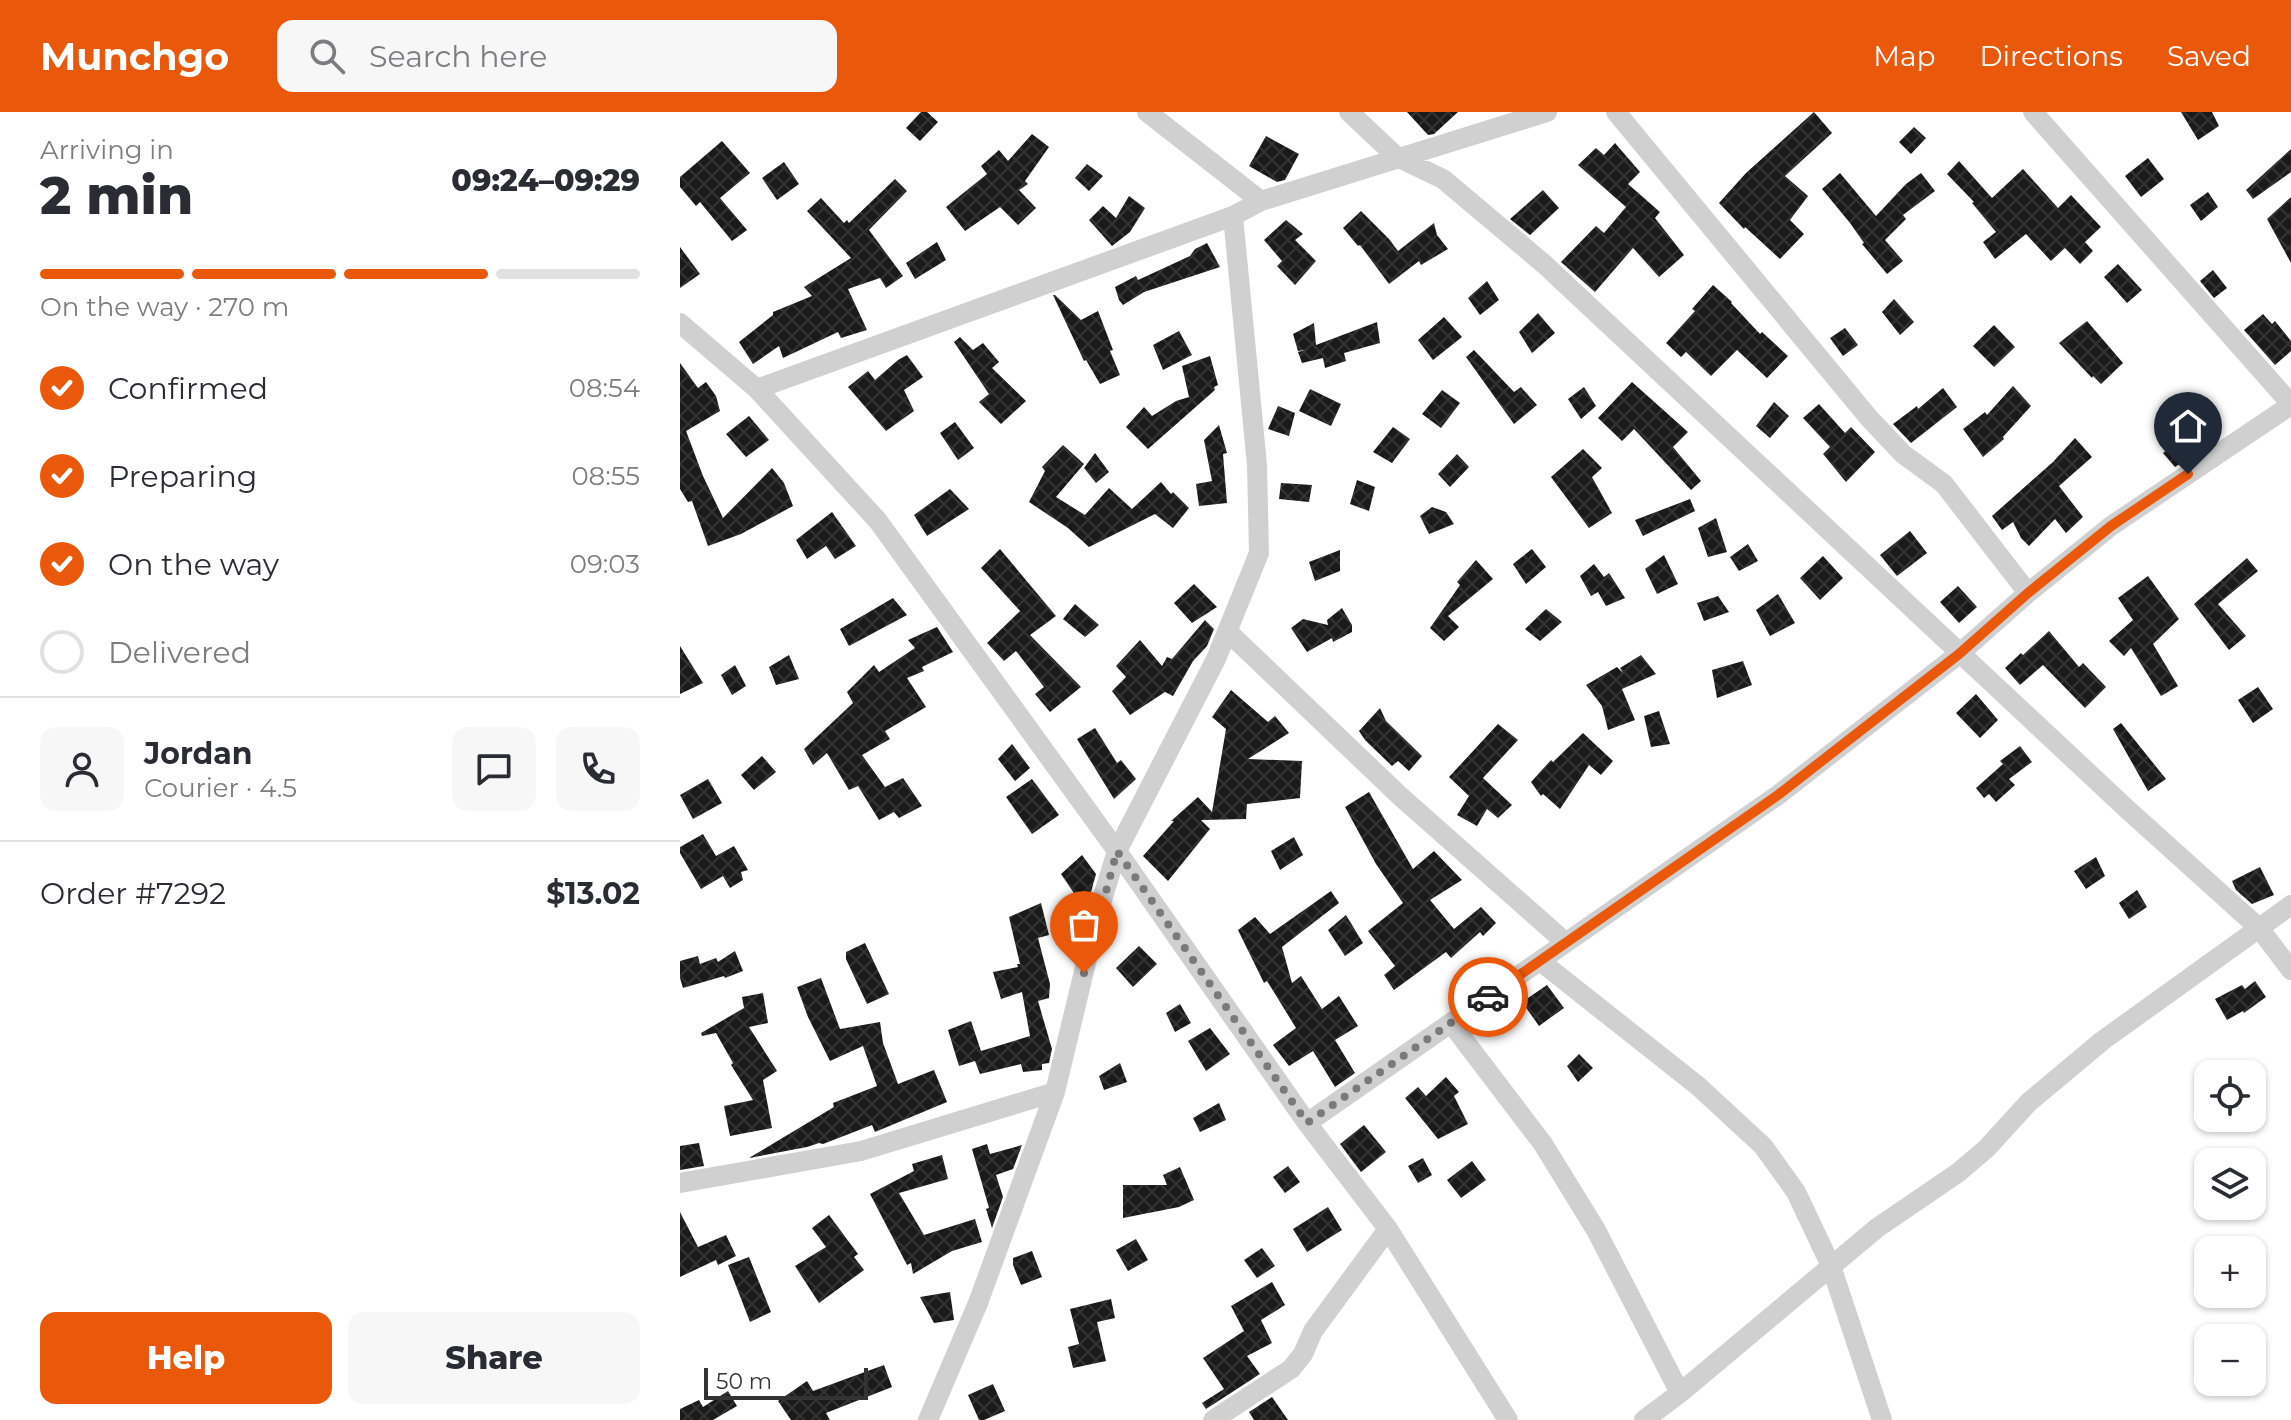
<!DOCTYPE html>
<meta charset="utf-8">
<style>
:root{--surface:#fff;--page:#f7f7f7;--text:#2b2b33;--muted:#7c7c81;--line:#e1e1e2;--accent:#ea580c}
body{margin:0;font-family:Montserrat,sans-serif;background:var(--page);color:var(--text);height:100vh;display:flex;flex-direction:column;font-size:30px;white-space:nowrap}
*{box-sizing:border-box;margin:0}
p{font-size:26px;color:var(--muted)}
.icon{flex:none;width:44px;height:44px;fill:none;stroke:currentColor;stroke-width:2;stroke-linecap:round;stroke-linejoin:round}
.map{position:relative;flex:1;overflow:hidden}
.sheet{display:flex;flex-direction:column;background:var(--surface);width:680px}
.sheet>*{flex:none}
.buttons{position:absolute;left:1514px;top:948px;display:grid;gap:16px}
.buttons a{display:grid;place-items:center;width:72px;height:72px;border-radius:16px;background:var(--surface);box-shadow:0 2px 6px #0004;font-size:40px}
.scale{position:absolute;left:24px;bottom:20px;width:164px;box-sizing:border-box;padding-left:8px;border:4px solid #333;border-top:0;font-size:22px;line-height:28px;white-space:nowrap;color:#333;-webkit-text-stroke:6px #fff;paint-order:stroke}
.pin{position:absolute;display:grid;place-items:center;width:68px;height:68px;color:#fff;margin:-82px -34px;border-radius:50% 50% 50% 0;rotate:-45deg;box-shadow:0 0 8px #0007}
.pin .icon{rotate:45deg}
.courier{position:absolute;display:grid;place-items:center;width:80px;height:80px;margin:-40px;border:6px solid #ea580c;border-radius:50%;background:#fff;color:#222;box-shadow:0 2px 10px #0007}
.summary em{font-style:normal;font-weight:800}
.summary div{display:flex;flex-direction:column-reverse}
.summary{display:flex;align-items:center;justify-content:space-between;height:136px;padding:0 40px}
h1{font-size:52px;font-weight:800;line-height:60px}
.bar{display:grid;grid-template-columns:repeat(4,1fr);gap:12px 8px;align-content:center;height:96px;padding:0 40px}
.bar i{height:10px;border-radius:6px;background:var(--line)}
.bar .active{background:var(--accent)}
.bar p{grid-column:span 4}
.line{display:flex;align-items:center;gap:20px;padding:0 40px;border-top:2px solid var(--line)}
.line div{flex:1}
.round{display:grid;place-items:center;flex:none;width:84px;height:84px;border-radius:16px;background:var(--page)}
ol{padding:0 40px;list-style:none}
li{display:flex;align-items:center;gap:24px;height:88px}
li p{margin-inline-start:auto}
li .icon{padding:8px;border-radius:50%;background:var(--accent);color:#fff;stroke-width:4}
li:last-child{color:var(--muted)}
li i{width:44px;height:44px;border:4px solid var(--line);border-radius:50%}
.primary-button{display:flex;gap:16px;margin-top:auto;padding:16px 40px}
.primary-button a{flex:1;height:92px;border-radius:16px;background:var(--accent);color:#fff;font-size:32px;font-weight:800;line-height:92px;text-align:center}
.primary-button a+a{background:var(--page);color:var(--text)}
header{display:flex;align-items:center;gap:48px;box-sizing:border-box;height:112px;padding:0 40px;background:var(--accent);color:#fff}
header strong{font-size:38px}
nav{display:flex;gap:44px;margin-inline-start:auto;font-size:28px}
.search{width:560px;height:72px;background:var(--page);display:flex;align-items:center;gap:20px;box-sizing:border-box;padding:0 28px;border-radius:16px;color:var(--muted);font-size:30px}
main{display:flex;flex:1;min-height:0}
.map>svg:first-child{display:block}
.building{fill:url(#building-cross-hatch)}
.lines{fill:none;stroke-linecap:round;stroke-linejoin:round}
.minor{stroke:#d0d0d0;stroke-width:20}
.done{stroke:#7a7a7a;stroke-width:8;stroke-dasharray:0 14.4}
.route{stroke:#ea580c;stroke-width:10}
</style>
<header>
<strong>Munchgo</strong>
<div class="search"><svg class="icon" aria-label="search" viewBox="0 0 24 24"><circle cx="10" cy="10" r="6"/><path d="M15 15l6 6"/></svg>Search here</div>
<nav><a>Map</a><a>Directions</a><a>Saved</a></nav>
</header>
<main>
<section class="sheet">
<div class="summary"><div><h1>2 min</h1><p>Arriving in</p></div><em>09:24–09:29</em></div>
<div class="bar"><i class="active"></i><i class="active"></i><i class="active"></i><i></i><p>On the way · 270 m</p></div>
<ol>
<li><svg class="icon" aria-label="check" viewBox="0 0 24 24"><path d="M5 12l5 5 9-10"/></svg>Confirmed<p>08:54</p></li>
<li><svg class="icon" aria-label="check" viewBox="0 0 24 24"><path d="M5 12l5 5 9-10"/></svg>Preparing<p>08:55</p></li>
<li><svg class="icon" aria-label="check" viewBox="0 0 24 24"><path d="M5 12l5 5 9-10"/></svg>On the way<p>09:03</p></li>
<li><i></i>Delivered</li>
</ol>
<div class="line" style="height:144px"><a class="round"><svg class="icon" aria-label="person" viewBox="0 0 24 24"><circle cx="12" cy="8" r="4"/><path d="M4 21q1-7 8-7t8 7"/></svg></a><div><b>Jordan</b><p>Courier · 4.5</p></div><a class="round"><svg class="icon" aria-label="chat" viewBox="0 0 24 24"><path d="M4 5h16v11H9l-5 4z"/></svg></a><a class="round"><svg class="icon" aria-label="phone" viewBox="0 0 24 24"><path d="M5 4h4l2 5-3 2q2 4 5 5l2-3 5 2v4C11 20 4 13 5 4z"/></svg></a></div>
<div class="line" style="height:104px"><div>Order #7292</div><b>$13.02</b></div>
<div class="primary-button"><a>Help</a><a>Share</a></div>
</section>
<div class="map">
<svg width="1611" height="1308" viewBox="0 0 1611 1308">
<defs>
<pattern id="building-cross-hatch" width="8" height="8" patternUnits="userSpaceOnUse" patternTransform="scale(2)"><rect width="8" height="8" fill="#1a1a1a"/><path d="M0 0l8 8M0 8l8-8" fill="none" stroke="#333"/></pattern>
</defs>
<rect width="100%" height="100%" fill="#fff"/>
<path class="building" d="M241,0H247L258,10L240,29L226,16Z
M727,0H778L754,22L748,23Z
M1134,0L1152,21L1105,64L1128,84L1110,108L1124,122L1100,147L1065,115L1064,117L1039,91L1066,61Z
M1501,0H1532L1539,14L1518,28Z
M1234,15L1246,26L1231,42L1219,30Z
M352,22L369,35L345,69L348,72L339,78L356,96L338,113L320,95L285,119L266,95L307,62L301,54L319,38L328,49Z
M586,24L619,42L605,68L597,70L569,54Z
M42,29L70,61L40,86L67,118L52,129L20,90L16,94L0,75V65Z
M935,31L960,60L948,72L980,100L975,106L1004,143L979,165L953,136L915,180L881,150L916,114L924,121L946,95L898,53L916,36L924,43Z
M1611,37V60L1573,87L1566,78Z
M1468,46L1484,67L1461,85L1445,64Z
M1279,49L1312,86L1343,57L1378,96L1391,83L1421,115L1405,130L1413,139L1400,152L1385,136L1371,149L1346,122L1315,147L1303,130L1316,120L1292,91L1294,90L1267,62Z
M104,50L119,72L97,88L82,66Z
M407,52L423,64L409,79L395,66Z
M1160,61L1196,104L1226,72L1241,61L1255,79L1223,103L1226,107L1205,128L1223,149L1207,162L1182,132L1184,131L1170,111L1142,77Z
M215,67L227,79L189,118L223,164L206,176L200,166L168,177L187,218L161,226L158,220L103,246L99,234L73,252L59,230L93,203V200L132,184L124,175L171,146L127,99L141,86L164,111L167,108L169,111Z
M863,78L879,96L850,123L830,107Z
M1528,80L1538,95L1521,109L1510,93Z
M449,84L465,96L450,120L432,134L409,108L423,94L436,106Z
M1611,85V151L1587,107Z
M681,99L709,127L718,139L754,111L757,123L768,137L741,153L739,149L709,172L680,133L678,134L663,116Z
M606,108L623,122L615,128L636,149L615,173L597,154L602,149L584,128Z
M257,130L266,148L235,167L226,151Z
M527,131L540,155L464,180L443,193L439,188L435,175L456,164L458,168L510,144L515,137Z
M0,135L20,162L0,176Z
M1438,152L1462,178L1447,191L1424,165Z
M1533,158L1547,176L1534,186L1520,169Z
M807,169L819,188L800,203L788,186Z
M1033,173L1052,190L1051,191L1080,222L1082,220L1108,244L1087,266L1057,238L1031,264L1006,240L1001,245L986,231L1015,199L1012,197Z
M373,183H375L401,208L418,199L433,238L430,239L440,263L420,272L406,248L404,249Z
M1214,187L1234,210L1220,223L1202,200Z
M858,201L875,221L852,241L839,220Z
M1583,202L1592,212L1595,209L1611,229V239L1595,253L1564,218Z
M764,205L782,225L753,248L738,228Z
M1407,209L1443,251L1421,272L1413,264L1412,266L1379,231Z
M697,210L700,231L664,241L666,249L645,256L643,246L622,251L618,240L625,238L618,239L613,222L634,211L636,233Z
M1314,213L1335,235L1314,255L1293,234Z
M1165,216L1178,233L1163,244L1150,226Z
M499,219L512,243L483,258L473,233Z
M280,225L293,238L303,231L319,250L312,256L346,289L321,312L299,290L309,282L274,230Z
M794,238L834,280L841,275L857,293L834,312L786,245Z
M227,243L243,265L224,278L234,299L206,319L168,275L188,259L195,268L218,248Z
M530,244L538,273L534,275L535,278L468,337L446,315L464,295L472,304L496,289L509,285L502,254Z
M0,251L18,276L26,270L36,284L40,299L6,319L23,364L43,406L92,356L104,371L113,394L61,422L28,434L12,389L8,390L0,377Z
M952,270L1008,320L993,335L1021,369L1011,378L954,317L942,329L918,306Z
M1333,274L1351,294L1323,325L1324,327L1303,345L1283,317L1305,300L1307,303Z
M904,275L916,294L901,307L888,287Z
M1263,276L1277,295L1231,331L1213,312L1237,294L1238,297Z
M630,277L661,292L651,314L619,299Z
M762,278L780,291L761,316L742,302Z
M1094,290L1109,304L1090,326L1076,314Z
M1139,292L1165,321L1171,315L1195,340L1166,370L1143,342L1150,335L1123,306Z
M598,294L615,301L609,324L588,317Z
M69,304L89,328L66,345L46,322Z
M275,310L294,336L278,348L260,321Z
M539,313L547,341L543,342L547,391L519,394L516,372L532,369L524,328Z
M713,315L730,327L712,351L693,340Z
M1395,326L1412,345L1379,374L1403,405L1386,421L1375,407L1349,434L1341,426L1333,410L1322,418L1312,404L1373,350Z
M1498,329L1513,343L1495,355L1483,341Z
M383,333L404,352L376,385L405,403L429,376L452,397L481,370L491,382L493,380L509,396L493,416L475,402L409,435L388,416L349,390L365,359L362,355Z
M903,337L922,356L912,365L932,401L909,416L871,365Z
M415,341L429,360L416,371L404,356Z
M777,342L789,355L770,375L758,362Z
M677,368L695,375L689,399L670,392Z
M601,371L632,373L629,390L599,387Z
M270,377L289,397L247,424L234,403Z
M1010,387L1015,399L963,424L955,408Z
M752,395L766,400L774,412L749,422L740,404Z
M152,400L176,434L155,447L146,434L127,447L116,428Z
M1036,406L1047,440L1028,445L1018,416Z
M1230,419L1247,441L1217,464L1200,443Z
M1068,432L1078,449L1059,459L1050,445Z
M320,437L376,504L350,523L401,575L370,600L355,582L364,575L336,539L324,549L307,531L340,499L301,456Z
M852,437L866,455L846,472L833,452Z
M660,438V459L635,469L629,450Z
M984,443L998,472L977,482L965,457Z
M1143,444L1163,466L1140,488L1120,466Z
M1567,446L1578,459L1538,492L1566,524L1549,538L1514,492Z
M796,448L813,467L768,504L779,515L764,529L750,516L780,473L777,470Z
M914,452L924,465L929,461L945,486L926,494L918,480L911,484L900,464Z
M1468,464L1499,507L1473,532L1498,574L1481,584L1451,536L1444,544L1429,529L1453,508L1438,486Z
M514,472L537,495L512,511L494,491Z
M1278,474L1297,495L1279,511L1260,490Z
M1098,482L1115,511L1090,524L1076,498Z
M1038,484L1049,500L1024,509L1017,491Z
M213,486L227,503L169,534L160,517Z
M395,492L419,513L405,525L383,507Z
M662,496L672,513V520L653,530L652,526L627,540L611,516L623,507L648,513L647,508Z
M866,497L882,510L860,529L845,517Z
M525,508L534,517L527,534L513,549L493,584L485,580L450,603L432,579L446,565L436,554L460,528L482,554L487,545L492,547Z
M257,515L273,540L242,555L244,559L227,566L246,595L205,619L210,627L182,643L205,675L223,666L242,694L219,706L214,700L199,708L178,674L169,678L147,641L133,653L124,637L173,591L167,580L194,553L199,560L235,536L228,528Z
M1369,519L1399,555L1403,551L1426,575L1405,596L1363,553L1340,573L1325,556L1341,541L1343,543Z
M0,534L23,571L0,582Z
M109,543L119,567L96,573L89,555Z
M961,543L976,562L942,577L955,608L928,618L922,594L906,573L937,555L943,561L940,556Z
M1063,549L1072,573L1037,586L1032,558Z
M55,553L66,574L52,583L41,563Z
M1578,575L1593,597L1573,611L1558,588Z
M551,578L588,610L595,604L609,621L568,647L622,649L620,686L567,692L566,707L521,708L530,717L488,769L463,744L494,709H491L518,685L532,700L546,617L532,605Z
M1296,582L1318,608L1300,626L1276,601Z
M700,596L706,609L742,644L729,659L718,649L712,654L685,628L679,619Z
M979,599L990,632L971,635L964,604Z
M1441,611L1486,667L1468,679L1433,617Z
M818,612L838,628L803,666L832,693L818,706L807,697L797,714L777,703L789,684L769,665Z
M415,616L437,651L441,648L456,667L434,687L397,627Z
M903,621L933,649L921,663L909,653L880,697L863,682L861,684L851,670L871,648L873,650Z
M332,632L350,656L335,669L318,647Z
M1340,634L1352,650L1329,667L1335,673L1316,690L1309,682L1304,686L1296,676L1323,652L1320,649Z
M82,644L96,660L74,678L61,663Z
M28,667L42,691L13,707L0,683Z
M352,667L379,703L352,722L326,685Z
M689,680L733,757L754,739L782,768L750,788L774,817L801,795L816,811L803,824L800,820L771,846L766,840L714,878L704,863L715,854L688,819L723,791L696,752L665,695Z
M23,722L36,744L54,734L68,758L61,760L63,768L50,776L43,764L21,777L0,741V735Z
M614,725L623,743L600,758L591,739Z
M402,743L416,762L411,780L400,790L381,762Z
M1416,745L1425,764L1406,777L1394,759Z
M1580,755L1594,783L1572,792L1556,778L1552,769Z
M1457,778L1467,795L1449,807L1439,791Z
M651,779L659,791L602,835L612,871L621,864L642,897L659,884L678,914L655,928L675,961L655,975L633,939L609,954L593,933L616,916L587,869L584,871L558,818L575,805L590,822Z
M361,791L369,823L358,826L370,872L369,886L358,889L372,937L369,951L362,952V958L343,960L341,952L300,962L295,949L279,954L268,918L291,909L301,939L350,924L342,880L321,887L313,860L338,855L337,852H340L329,805Z
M666,803L683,831L665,844L648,818Z
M185,831L209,882L187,892L166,847V840Z
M459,834L477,852L453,875L436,856Z
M55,839L63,859L45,866L44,864L3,876L0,866V849L18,844L20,852L36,846L38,850Z
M141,866L160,917L200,910L203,931L218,972L254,958L267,990L195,1020L192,1013L143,1032L139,1031L127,1035L69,1046L154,995L153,991L197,974L183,934L150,949L128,905L117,875Z
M1575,869L1586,885L1564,901L1563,899L1547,908L1535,887L1562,873L1565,877Z
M867,873L884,896L859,914L842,890Z
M83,881L88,911L69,915L97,959L83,968L92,1016L50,1024L44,994L73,988L51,953L53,951L36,921L22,924L21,921L64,896L62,885Z
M500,892L511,911L495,920L486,901Z
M530,916L550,942L526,959L508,929Z
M899,942L913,956L898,970L887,954Z
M440,951L447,970L424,978L419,964Z
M766,965L779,980L774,984L788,1012L758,1027L725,986L738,975L746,984Z
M539,991L546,1008L520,1020L513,1006Z
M684,1013L706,1040L681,1060L660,1032Z
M19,1031L24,1054L0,1058V1034Z
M307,1032L310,1042L342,1033L333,1057L316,1063L323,1085L312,1116L306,1097L309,1096L292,1037Z
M262,1043L268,1067L219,1081L244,1123L295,1107L302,1130L272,1139L233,1162L231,1151L227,1153L190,1082L234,1059L232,1052Z
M743,1046L752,1063L738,1071L728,1054Z
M792,1049L806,1068L781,1086L767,1068Z
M608,1054L620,1070L605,1081L593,1065Z
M500,1055L514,1088L499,1095L443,1106V1073H487L483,1063Z
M648,1095L662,1118L627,1140L613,1117Z
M0,1100L18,1135L46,1123L56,1144L38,1153L36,1148L0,1165Z
M149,1103L178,1142L174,1145L184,1158L139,1191L115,1154L146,1135L132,1116Z
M456,1127L468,1148L448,1159L436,1138Z
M582,1136L595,1154L577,1166L564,1148Z
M352,1139L362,1165L341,1173L333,1153V1146Z
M69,1145L91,1200L70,1210L48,1153Z
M592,1170L605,1193L581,1208L592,1231L567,1244L580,1262L526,1297L522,1291L544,1277L523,1246L564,1219L551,1194Z
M270,1180L274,1208L254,1211L240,1185Z
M431,1187L435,1206L417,1210L426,1249L393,1256L388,1235L399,1232L390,1197Z
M204,1253L212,1275L146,1301L150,1308H111L98,1289L127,1269L133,1279Z
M313,1272L325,1299L304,1308H299L288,1283Z
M48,1279L57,1294L33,1308H0V1297L19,1288L23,1295Z
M592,1285L608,1308H574L569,1300Z"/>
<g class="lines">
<path class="minor" d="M467,0L581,89
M669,0L717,45L763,67L864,152L1448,698L1579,816L1611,858
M936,0L1189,306L1223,342L1264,372L1348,481
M1353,0L1611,292
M0,211L77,277L198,409L437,739L627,1011L708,1117L828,1308
M77,277L553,104L581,89L867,0
M547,519L720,684L885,830
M860,849L1018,974L1083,1034L1116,1080L1151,1154L1202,1308
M771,911L863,1032L916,1118L1000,1281
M627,1011L1098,683L1279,542L1348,481L1431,414L1611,293
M0,1071L181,1039L375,980
M248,1308L298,1191L375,980L418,801L437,739L536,547L579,441L577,353L553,104
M533,1308L611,1257L623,1242L633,1219L708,1117
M964,1308L1000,1281L1197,1116L1279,1060L1307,1036L1349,990L1422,929L1611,793"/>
</g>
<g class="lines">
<path class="done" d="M404,861L437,739L627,1011L808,885"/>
<path class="route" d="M808,885L1098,683L1279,542L1348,481L1431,414L1508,362"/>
</g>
</svg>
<div class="buttons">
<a><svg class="icon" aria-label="locate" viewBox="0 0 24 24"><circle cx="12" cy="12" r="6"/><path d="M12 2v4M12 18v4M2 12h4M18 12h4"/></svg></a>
<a><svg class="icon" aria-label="layers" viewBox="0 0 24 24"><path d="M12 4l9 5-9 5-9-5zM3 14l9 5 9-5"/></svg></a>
<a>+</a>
<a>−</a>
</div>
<div class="scale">50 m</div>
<div class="pin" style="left:404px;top:861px;background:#ea580c"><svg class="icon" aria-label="bag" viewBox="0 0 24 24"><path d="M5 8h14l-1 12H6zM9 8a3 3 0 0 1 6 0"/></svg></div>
<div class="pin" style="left:1508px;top:362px;background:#1f2937"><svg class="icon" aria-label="home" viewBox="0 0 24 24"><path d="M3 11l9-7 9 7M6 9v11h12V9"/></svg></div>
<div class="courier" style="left:808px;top:885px"><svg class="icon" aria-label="car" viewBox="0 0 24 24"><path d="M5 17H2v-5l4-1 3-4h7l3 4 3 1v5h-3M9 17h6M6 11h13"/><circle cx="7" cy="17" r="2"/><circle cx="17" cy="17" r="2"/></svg></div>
</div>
</main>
